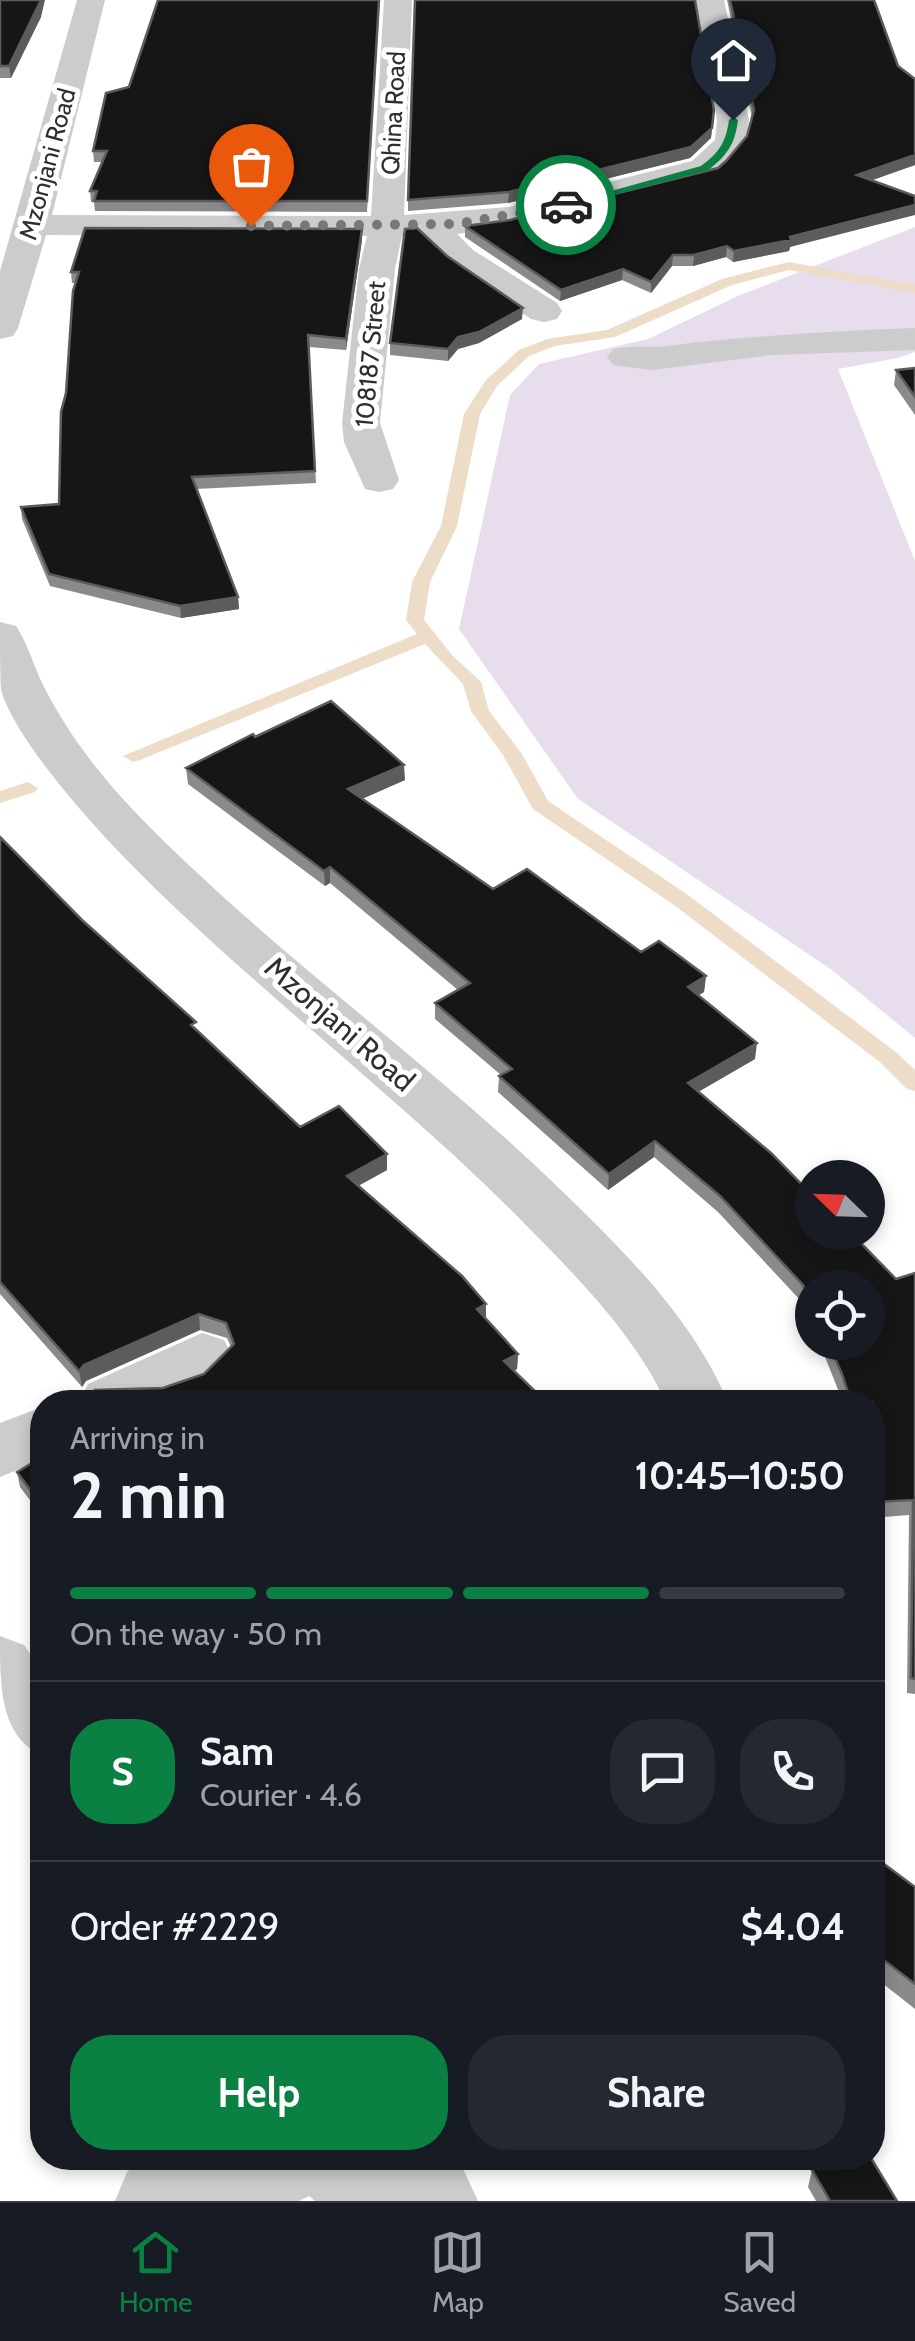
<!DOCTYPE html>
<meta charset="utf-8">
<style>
:root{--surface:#171b24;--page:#242831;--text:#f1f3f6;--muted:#9ea1a6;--line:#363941;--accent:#0b8043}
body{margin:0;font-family:Cabin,sans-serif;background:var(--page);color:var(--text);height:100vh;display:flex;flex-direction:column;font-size:38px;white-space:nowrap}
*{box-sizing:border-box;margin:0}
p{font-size:32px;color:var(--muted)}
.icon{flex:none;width:55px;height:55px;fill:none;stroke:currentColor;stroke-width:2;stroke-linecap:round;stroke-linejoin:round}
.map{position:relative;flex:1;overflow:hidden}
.drawer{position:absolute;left:30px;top:1390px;width:855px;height:780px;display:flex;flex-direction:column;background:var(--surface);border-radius:40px;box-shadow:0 5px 15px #0003}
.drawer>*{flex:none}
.needle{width:65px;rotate:293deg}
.fabs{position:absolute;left:795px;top:1160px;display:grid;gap:20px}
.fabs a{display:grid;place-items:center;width:90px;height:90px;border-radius:50%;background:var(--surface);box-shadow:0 5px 15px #0003;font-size:50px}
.pin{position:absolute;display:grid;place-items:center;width:85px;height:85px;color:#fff;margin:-102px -42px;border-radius:50% 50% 50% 0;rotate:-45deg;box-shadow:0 0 10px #0007}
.pin .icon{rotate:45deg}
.courier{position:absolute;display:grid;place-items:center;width:100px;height:100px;margin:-50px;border:8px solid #0b8043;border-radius:50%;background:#fff;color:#222;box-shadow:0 2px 12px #0007}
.overview em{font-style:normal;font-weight:800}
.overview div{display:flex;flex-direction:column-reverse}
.overview{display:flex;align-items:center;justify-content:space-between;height:170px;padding:0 40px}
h1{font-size:65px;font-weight:800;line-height:75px}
.bar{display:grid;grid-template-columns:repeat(4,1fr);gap:15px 10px;align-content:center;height:120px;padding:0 40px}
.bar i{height:12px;border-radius:8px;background:var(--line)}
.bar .current{background:var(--accent)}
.bar p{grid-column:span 4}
.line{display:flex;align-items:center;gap:25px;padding:0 40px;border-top:2px solid var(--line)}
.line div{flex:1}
.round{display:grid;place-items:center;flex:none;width:105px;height:105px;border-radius:40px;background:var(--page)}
.action{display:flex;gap:20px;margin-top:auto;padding:20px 40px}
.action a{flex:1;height:115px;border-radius:40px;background:var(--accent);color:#fff;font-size:40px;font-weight:800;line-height:115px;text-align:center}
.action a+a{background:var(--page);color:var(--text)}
.menu{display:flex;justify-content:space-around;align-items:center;height:140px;border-top:2px solid var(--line);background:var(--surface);font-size:28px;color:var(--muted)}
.menu a{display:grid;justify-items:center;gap:5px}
.menu .current{color:var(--accent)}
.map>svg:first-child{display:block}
.green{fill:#e7dded}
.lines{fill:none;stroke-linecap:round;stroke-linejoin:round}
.stream{fill:#eddcc8;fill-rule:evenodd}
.street{fill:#ccc;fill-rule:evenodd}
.wall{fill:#8a8a8a}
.shaded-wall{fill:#5c5c5c}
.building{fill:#161616;stroke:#5c5c5c;stroke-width:2.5}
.route{fill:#0b8043}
.done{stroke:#787878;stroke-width:10;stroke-dasharray:0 18}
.labels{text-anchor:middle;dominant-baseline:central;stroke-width:10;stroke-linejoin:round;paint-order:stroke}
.far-street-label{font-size:25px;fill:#2f2f2f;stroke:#fff}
.street-label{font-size:30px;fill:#2f2f2f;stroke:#fff}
</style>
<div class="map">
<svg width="915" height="2201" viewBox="0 0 915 2201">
<rect width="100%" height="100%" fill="#fff"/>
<path class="green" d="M915,227V352L898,358L838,369L915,561V1038L832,970L578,799L459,629L510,395L539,364L648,339L740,295Z"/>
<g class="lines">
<path class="stream" d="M789,262L915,285V293L789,270L732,285L615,337L555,346L529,356L497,386L480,414L457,526L430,582L424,620L452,655L481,682L489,711L522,754L548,801L688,895L897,1053L915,1070V1091L907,1089L881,1063L674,905L533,809L503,755L471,711L463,684L425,644L140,760L133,762L123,756L417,634L406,620L412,582L441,526L464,414L486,380L519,350L547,339L607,330L722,279Z
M28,782L38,788L35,792L0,803V791Z"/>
<path class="street" d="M77,0H105L52,215L371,216L384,0H412L404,215L509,207L692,161L715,140L717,120L696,0H724L749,120C747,145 736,160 716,175L509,227L457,234L473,250L557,303L562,311L557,319L544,322L531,319L449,264L419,235L402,236L395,269L380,423L399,480L393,489L379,492L365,489L344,442L342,423L359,269L367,236L46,235L18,328L13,336L0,339V271Z
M915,328V350L773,355L652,370L613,365L607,357L613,349C631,345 648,348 667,346C750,336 831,331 915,328Z
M0,622L16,626C28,644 34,667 44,687C68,734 101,777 138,815C269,950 426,1059 561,1190C626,1253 692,1318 728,1402H666C632,1331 575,1275 520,1219C393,1091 247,984 122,855C86,818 15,738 1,690C0,671 0,642 0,622Z
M202,1333L224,1340L233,1357C204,1410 131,1402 79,1402L88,1384Z
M42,1407V1460L0,1477V1423Z
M0,1636L24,1645L42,1670V1756C0,1735 0,1688 0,1636Z
M143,2158H458L478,2201H315L309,2196L299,2201H115L127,2172Z"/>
</g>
<path class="wall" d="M0,0L41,17L11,78H0Z
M380,0L367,212L95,211L94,202H91L90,191L102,162H94L93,151L129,87Z
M727,0H874L898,66L915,79V165L871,180L790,247L789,251L733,262L726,257L693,266H672L651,293L622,280L560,301L465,237V226L510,220L718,168L726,161L747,136L752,117Z
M714,110L711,138L690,158L508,203L408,211V200Z
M362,240L346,350L309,347L316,483L196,489L238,597L239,609L181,618L50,586L22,519L21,507L59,504L75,283H72L71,272Z
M447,256L522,319L479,343L458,349L448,361L390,355V343Z
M915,368V415L894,385L896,370Z
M255,737L405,780L362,799L493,889L641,952L706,976L704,992L698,995L755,1059L698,1092L896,1279L915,1273V1694L907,1693L909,1515L872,1518V1402H843L819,1342H868L812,1288V1328L801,1301L718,1212L654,1157L608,1190L498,1092L499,1076L501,1075L435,1019V1003L458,990L330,883L325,886L188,784L186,768Z
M0,837L82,920L300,1127L387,1154V1170L358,1186L518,1354L517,1369L514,1371L546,1402H98L96,1390L163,1388L204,1374L231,1347L227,1338L200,1330L86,1381L82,1387L0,1294Z
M42,1457V1516L20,1487L17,1472Z
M872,1855L915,1887V2009L872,1975Z
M692,2158H709L700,2166Z
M812,2170L897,2201H816L808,2187Z"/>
<path class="shaded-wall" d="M41,0H45L41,17L11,78L9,66Z
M712,128L711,138L690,158L508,203L509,192Z
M915,155V165L856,186L857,175Z
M915,205V215L790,247L789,251L733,262L734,251Z
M362,229V240L346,350V339Z
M727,246L726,257L693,266L694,255Z
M673,255L672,266L651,293V282Z
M623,269L622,280L560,301L561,290Z
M523,308L522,319L479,343L458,349L448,361V349L458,337Z
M238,597L239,609L181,618L180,606Z
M404,765L405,780L348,805V789Z
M330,867V883L325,886L324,871Z
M706,976L704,992L686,1003L688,987Z
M757,1043L755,1059L686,1099L688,1083Z
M655,1141L654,1157L608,1190L609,1174Z
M387,1154V1170L347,1192V1176Z
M486,1304V1320L477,1309Z
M199,1314L200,1330L86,1381L82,1387L79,1371L84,1365Z
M518,1354L517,1369L504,1377V1361Z"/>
<path class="building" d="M0,0H41L9,66H0Z
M158,0H379L367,201H94L97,191H90L107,151H93L106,93L129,87Z
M415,0H695L714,110L712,128L691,147L509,192L408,200Z
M730,0H874L898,66L915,79V155L857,175L915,196V205L790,237L791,240L734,251L727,246L694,255H673L651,282L623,269L561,290L465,226L510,220L718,168L726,161L747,136L754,110Z
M85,228L362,229L346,339L308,335L315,471L192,477L238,597L180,606L49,574L21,507L59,504L61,412L66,393L73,291L79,272H71Z
M417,228L447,256L523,308L479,332L458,337L448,349L390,343L405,229Z
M915,368V397L896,370Z
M331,701L404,765L348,789L493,889L527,869L641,952L659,941L706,976L688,987L757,1043L688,1083L771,1153L812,1195V1232H850L896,1279L915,1273V1679L911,1678L913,1500L872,1502V1402H851L842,1374L828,1342H868V1288H812V1306L803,1285L720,1196L655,1141L609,1174L499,1076L512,1069L435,1003L470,983L330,867L324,871L186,768L253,734L255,737Z
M0,837L82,920L196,1022L191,1025L300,1127L339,1106L387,1154L347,1176L462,1276L486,1304L477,1309L518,1354L504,1361L546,1402H107L96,1390L163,1388L204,1374L234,1344L226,1323L199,1314L84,1365L79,1371L0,1282Z
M42,1457V1506L17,1472Z
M872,1855L915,1887V1984L872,1951Z
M837,2158H871L897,2201H830L812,2170Z"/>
<path class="route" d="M733,117L738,120C735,144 727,156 708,170L566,208L561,205L701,166C719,153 726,142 729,120Z"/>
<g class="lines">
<path class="done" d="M251,226L456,224L566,205"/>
</g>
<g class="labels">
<g class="far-street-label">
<text transform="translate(393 113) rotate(-87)">Qhina Road</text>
<text transform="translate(47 164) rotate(-75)">Mzonjani Road</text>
<text transform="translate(370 354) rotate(-85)">108187 Street</text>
</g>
<g class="street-label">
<text transform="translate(340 1024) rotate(41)">Mzonjani Road</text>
</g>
</g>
</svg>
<div class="fabs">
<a><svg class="needle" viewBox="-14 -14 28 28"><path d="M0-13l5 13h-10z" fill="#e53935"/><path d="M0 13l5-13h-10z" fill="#9ea1a6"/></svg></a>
<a><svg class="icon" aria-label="locate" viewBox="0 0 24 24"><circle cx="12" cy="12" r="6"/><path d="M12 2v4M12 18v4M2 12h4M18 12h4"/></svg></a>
</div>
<div class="pin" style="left:251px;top:226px;background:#ea580c"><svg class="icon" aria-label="bag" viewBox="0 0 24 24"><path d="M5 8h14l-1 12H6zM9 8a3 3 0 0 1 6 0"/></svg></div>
<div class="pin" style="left:733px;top:120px;background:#1f2937"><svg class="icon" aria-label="home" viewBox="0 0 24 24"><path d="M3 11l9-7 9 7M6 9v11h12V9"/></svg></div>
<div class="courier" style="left:566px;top:205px"><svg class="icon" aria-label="car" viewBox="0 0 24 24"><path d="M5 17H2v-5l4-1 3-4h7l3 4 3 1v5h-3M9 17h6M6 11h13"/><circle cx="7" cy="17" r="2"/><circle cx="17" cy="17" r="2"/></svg></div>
<section class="drawer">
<div class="overview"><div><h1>2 min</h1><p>Arriving in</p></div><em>10:45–10:50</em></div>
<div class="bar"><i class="current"></i><i class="current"></i><i class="current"></i><i></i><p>On the way · 50 m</p></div>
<div class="line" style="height:180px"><b class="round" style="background:var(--accent);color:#fff">S</b><div><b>Sam</b><p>Courier · 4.6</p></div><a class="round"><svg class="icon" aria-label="chat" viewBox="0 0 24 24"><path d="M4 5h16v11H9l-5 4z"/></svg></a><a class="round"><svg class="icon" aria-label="phone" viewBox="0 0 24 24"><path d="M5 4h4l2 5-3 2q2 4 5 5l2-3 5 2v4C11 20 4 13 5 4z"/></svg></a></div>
<div class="line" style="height:130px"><div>Order #2229</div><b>$4.04</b></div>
<div class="action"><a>Help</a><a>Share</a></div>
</section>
</div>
<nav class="menu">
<a class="current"><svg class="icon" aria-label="home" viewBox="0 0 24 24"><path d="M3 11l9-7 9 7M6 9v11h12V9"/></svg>Home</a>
<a><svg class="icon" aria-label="map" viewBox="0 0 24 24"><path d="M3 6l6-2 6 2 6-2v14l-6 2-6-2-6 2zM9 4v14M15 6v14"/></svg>Map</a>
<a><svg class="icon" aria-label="saved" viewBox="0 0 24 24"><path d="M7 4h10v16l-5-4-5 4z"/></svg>Saved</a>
</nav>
